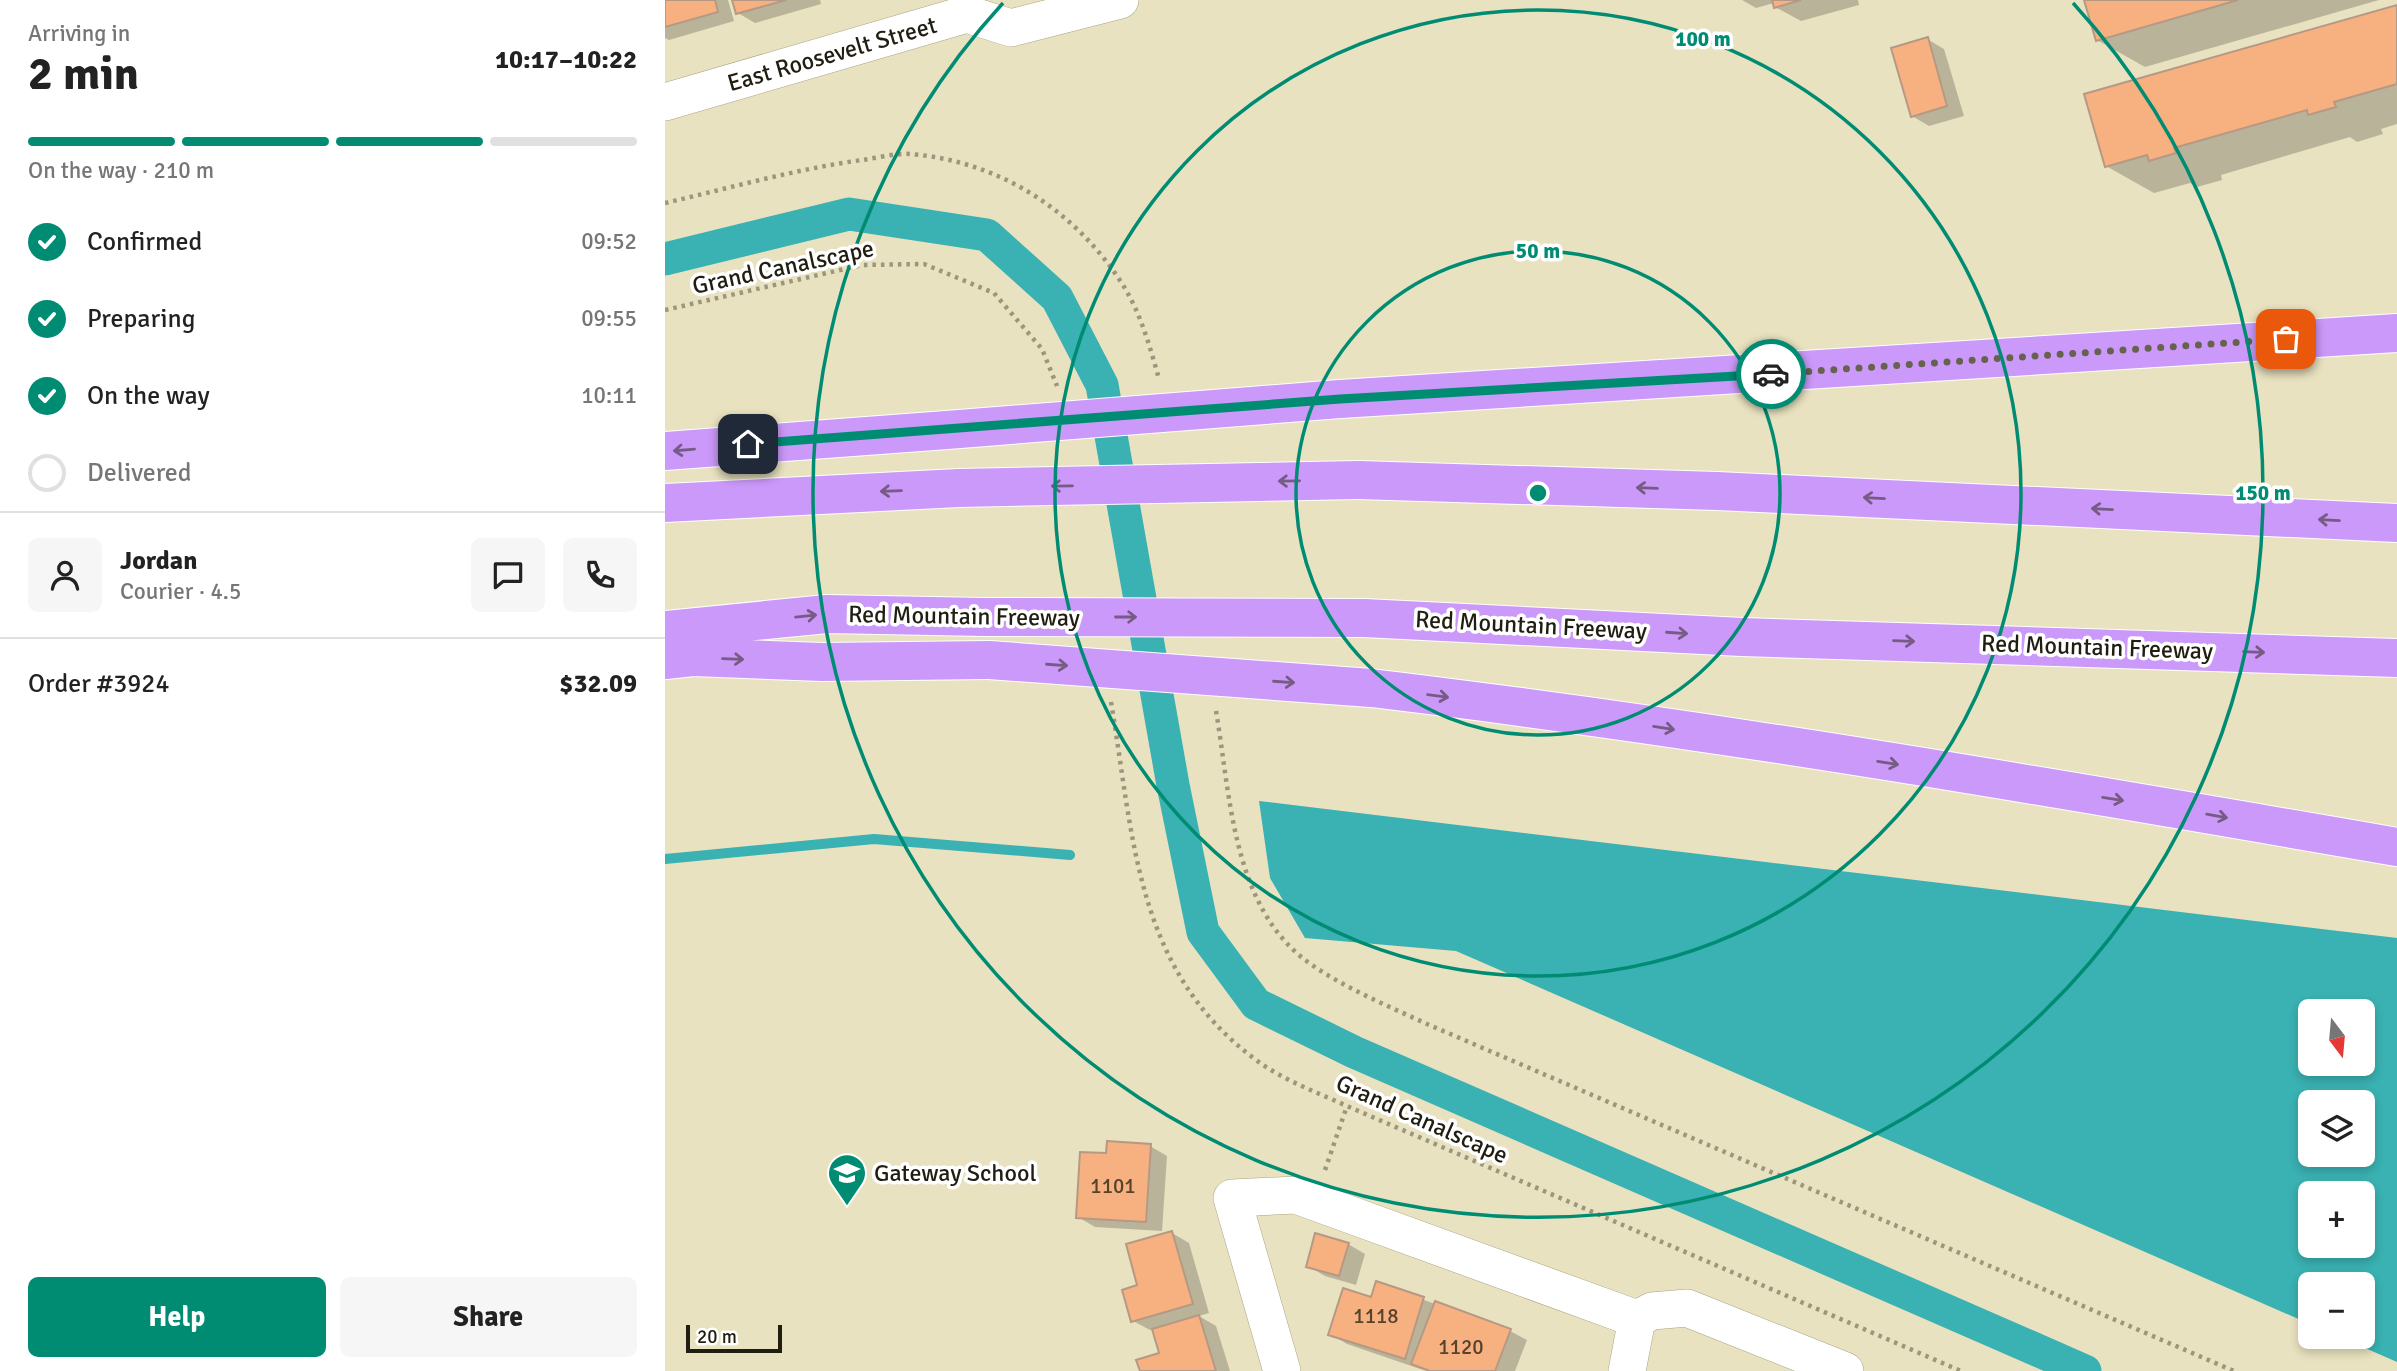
<!DOCTYPE html>
<meta charset="utf-8">
<style>
:root{--surface:#fff;--page:#f6f6f6;--text:#222;--muted:#767676;--line:#e0e0e0;--accent:#008c73}
body{margin:0;font-family:Signika,sans-serif;background:var(--page);color:var(--text);height:100vh;display:flex;flex-direction:column;font-size:26px;white-space:nowrap}
*{box-sizing:border-box;margin:0}
p{font-size:23px;color:var(--muted)}
.icon{flex:none;width:38px;height:38px;fill:none;stroke:currentColor;stroke-width:2;stroke-linecap:round;stroke-linejoin:round}
.map{position:relative;flex:1;overflow:hidden}
.side{display:flex;flex-direction:column;background:var(--surface);width:665px}
.side>*{flex:none}
.needle{width:46px;rotate:164deg}
.controls{position:absolute;left:1633px;top:999px;display:grid;gap:14px}
.controls a{display:grid;place-items:center;width:77px;height:77px;border-radius:10px;background:var(--surface);box-shadow:0 4px 10px #0003;font-size:35px}
.scale{position:absolute;left:21px;bottom:18px;width:96px;box-sizing:border-box;padding-left:7px;border:4px solid #201d11;border-top:0;font-size:19px;line-height:24px;white-space:nowrap;color:#201d11;-webkit-text-stroke:5px #fff;paint-order:stroke}
.pin{position:absolute;display:grid;place-items:center;width:60px;height:60px;color:#fff;margin:-30px;border-radius:14px;box-shadow:0 4px 10px #0006}
.courier{position:absolute;display:grid;place-items:center;width:70px;height:70px;margin:-35px;border:5px solid #008c73;border-radius:50%;background:#fff;color:#222;box-shadow:0 2px 9px #0007}
.overview em{font-style:normal;font-weight:700}
.overview div{display:flex;flex-direction:column-reverse}
.overview{display:flex;align-items:center;justify-content:space-between;height:119px;padding:0 28px}
h1{font-size:46px;font-weight:700;line-height:52px}
.bar{display:grid;grid-template-columns:repeat(4,1fr);gap:10px 7px;align-content:center;height:84px;padding:0 28px}
.bar i{height:9px;border-radius:5px;background:var(--line)}
.bar .on{background:var(--accent)}
.bar p{grid-column:span 4}
.line{display:flex;align-items:center;gap:18px;padding:0 28px;border-top:2px solid var(--line)}
.line div{flex:1}
.round{display:grid;place-items:center;flex:none;width:74px;height:74px;border-radius:10px;background:var(--page)}
ol{padding:0 28px;list-style:none}
li{display:flex;align-items:center;gap:21px;height:77px}
li p{margin-inline-start:auto}
li .icon{padding:7px;border-radius:50%;background:var(--accent);color:#fff;stroke-width:4}
li:last-child{color:var(--muted)}
li i{width:38px;height:38px;border:4px solid var(--line);border-radius:50%}
.button{display:flex;gap:14px;margin-top:auto;padding:14px 28px}
.button a{flex:1;height:80px;border-radius:10px;background:var(--accent);color:#fff;font-size:28px;font-weight:700;line-height:80px;text-align:center}
.button a+a{background:var(--page);color:var(--text)}
main{display:flex;flex:1;min-height:0}
.map>svg:first-child{display:block}
.water{fill:#3ab1b2;fill-rule:evenodd}
.shadow{fill:#0003}
.lines{fill:none;stroke-linecap:round;stroke-linejoin:round}
.stream{stroke:#3ab1b2;stroke-width:10}
.canal{stroke:#3ab1b2;stroke-width:33}
.building{fill:#f7b181;stroke:#b69985;stroke-width:2}
.minor-casing{stroke:#a8a382;stroke-width:38}
.highway-casing{stroke:#fff;stroke-width:40}
.path{stroke:#9b967c;stroke-width:4.5;stroke-dasharray:3.5 5;stroke-linecap:butt}
.minor{stroke:#fff;stroke-width:37}
.highway{stroke:#cb99f9;stroke-width:38}
.highway-bridge-casing{stroke:#fff;stroke-width:40;stroke-linecap:butt}
.highway-bridge{stroke:#cb99f9;stroke-width:38}
.oneway{stroke:#765b85}
.done{stroke:#66624e;stroke-width:7;stroke-dasharray:0 12.6}
.route{stroke:#008c73;stroke-width:9}
.ring{fill:none;stroke:#008c73;stroke-width:3.5}
.labels{text-anchor:middle;dominant-baseline:central;stroke-width:7;stroke-linejoin:round;paint-order:stroke}
.number-label{font-size:21px;fill:#56422d}
.street-label{font-size:24px;fill:#201d11;stroke:#fff}
.poi-label{font-size:24px;fill:#201d11;stroke:#fff;text-anchor:start}
.centre{fill:#008c73;stroke:#fff;stroke-width:3.5}
.ring-label{font-size:21px;text-anchor:middle;font-weight:bold;fill:#008c73;stroke:#fff;stroke-width:7;stroke-linejoin:round;paint-order:stroke}
</style>
<main>
<section class="side">
<div class="overview"><div><h1>2 min</h1><p>Arriving in</p></div><em>10:17–10:22</em></div>
<div class="bar"><i class="on"></i><i class="on"></i><i class="on"></i><i></i><p>On the way · 210 m</p></div>
<ol>
<li><svg class="icon" aria-label="check" viewBox="0 0 24 24"><path d="M5 12l5 5 9-10"/></svg>Confirmed<p>09:52</p></li>
<li><svg class="icon" aria-label="check" viewBox="0 0 24 24"><path d="M5 12l5 5 9-10"/></svg>Preparing<p>09:55</p></li>
<li><svg class="icon" aria-label="check" viewBox="0 0 24 24"><path d="M5 12l5 5 9-10"/></svg>On the way<p>10:11</p></li>
<li><i></i>Delivered</li>
</ol>
<div class="line" style="height:126px"><a class="round"><svg class="icon" aria-label="person" viewBox="0 0 24 24"><circle cx="12" cy="8" r="4"/><path d="M4 21q1-7 8-7t8 7"/></svg></a><div><b>Jordan</b><p>Courier · 4.5</p></div><a class="round"><svg class="icon" aria-label="chat" viewBox="0 0 24 24"><path d="M4 5h16v11H9l-5 4z"/></svg></a><a class="round"><svg class="icon" aria-label="phone" viewBox="0 0 24 24"><path d="M5 4h4l2 5-3 2q2 4 5 5l2-3 5 2v4C11 20 4 13 5 4z"/></svg></a></div>
<div class="line" style="height:91px"><div>Order #3924</div><b>$32.09</b></div>
<div class="button"><a>Help</a><a>Share</a></div>
</section>
<div class="map">
<svg width="1732" height="1371" viewBox="0 0 1732 1371">
<rect width="100%" height="100%" fill="#e8e2c0"/>
<path class="water" d="M594,801L1732,938V1362L1675,1337H1698V1284H1645V1324L791,951L640,938L605,878ZM1645,1012H1698V1064H1645ZM1645,1102H1698V1155H1645ZM1645,1194H1698V1246H1645Z"/>
<path class="shadow" d="M0,0H63L69,21L4,40L0,38Z
M69,0H155L156,4L90,23L73,13Z
M1077,0H1193L1194,5L1136,21L1110,7L1109,3L1091,8Z
M1421,0H1714L1480,67L1432,40Z
M1732,6V124L1716,129L1718,134L1692,142L1685,137L1556,175L1557,180L1532,187L1525,183L1489,193L1441,166L1421,95Z
M1262,39L1279,49L1299,116L1264,126L1247,116Z
M485,1146L502,1156L497,1231L430,1227L413,1217Z
M507,1233L524,1243L544,1313L534,1316L551,1326L565,1371H477L496,1354L489,1329L485,1330L468,1321L475,1287Z
M683,1244L700,1254L691,1285L660,1276L643,1266Z
M712,1283L845,1331L862,1340L850,1371H761L682,1344L665,1334L707,1299Z"/>
<g class="lines">
<path class="stream" d="M0,859L209,839L405,855"/>
<path class="canal" d="M0,259L184,214L322,235L392,298L437,385L508,785L538,932L591,1004L689,1052L1420,1371"/>
</g>
<path class="building" d="M0,0H50L53,12L0,27Z
M67,0H121L71,14Z
M1107,0H1136L1109,8Z
M1419,0H1573L1431,41Z
M1732,5V84L1669,102L1671,107L1643,115L1642,110L1509,148L1511,153L1484,161L1482,155L1440,167L1419,94Z
M1263,37L1282,106L1246,117L1226,48Z
M442,1141L486,1144L481,1222L411,1218L415,1152L441,1153Z
M507,1231L528,1304L466,1322L457,1290L472,1285L461,1244Z
M650,1233L684,1243L674,1276L641,1267Z
M711,1281L759,1297L740,1359L663,1335L678,1288L706,1297Z
M770,1301L846,1329L830,1371H765L746,1364Z
M534,1315L551,1371H475L471,1360L494,1353L487,1329Z"/>
<g class="lines">
<defs>
<path id="minor" d="M0,102L302,14L346,28L455,0
M617,1371L567,1198L631,1195L972,1319L987,1311L1022,1308L1180,1371
M962,1371L972,1319"/>
<path id="highway" d="M675,399L1732,333
M0,451L282,430
M693,480L1052,491L1732,523
M0,503L294,488
M699,618L1077,637L1732,658
M0,630L162,614L319,617
M0,660L28,657L157,662L324,660
M706,688C1049,729 1391,788 1732,847"/>
</defs>
<use href="#minor" class="minor-casing"/>
<use href="#highway" class="highway-casing"/>
<path class="path" d="M0,203C65,188 131,169 197,160C212,158 230,153 245,154C334,161 410,210 458,285C476,314 485,347 494,379
M0,310L197,265L259,264L329,293L377,349L392,386
M446,702C469,838 470,970 591,1060C618,1080 651,1092 682,1106L1296,1371
M551,711C566,798 567,910 647,965C682,989 723,1006 762,1024L1569,1371
M660,1170L682,1106"/>
<use href="#minor" class="minor"/>
<use href="#highway" class="highway"/>
<defs>
<path id="highway-bridge" d="M282,430L675,399
M294,488L693,480
M319,617L699,618
M324,660L706,688"/>
</defs>
<use href="#highway-bridge" class="highway-bridge-casing"/>
<use href="#highway-bridge" class="highway-bridge"/>
</g>
<defs><path id="oneway-shaft" d="M-6 0H5M1.5-3L5.5 0L1.5 3" fill="none" stroke-width="1.6" stroke-linecap="round" stroke-linejoin="round" transform="scale(1.75)"/></defs>
<g class="oneway">
<use href="#oneway-shaft" transform="translate(19 450) rotate(175)"/>
<use href="#oneway-shaft" transform="translate(624 481) rotate(179)"/>
<use href="#oneway-shaft" transform="translate(397 486) rotate(179)"/>
<use href="#oneway-shaft" transform="translate(982 488) rotate(-178)"/>
<use href="#oneway-shaft" transform="translate(226 491) rotate(178)"/>
<use href="#oneway-shaft" transform="translate(1209 498) rotate(-177)"/>
<use href="#oneway-shaft" transform="translate(1437 509) rotate(-177)"/>
<use href="#oneway-shaft" transform="translate(1664 520) rotate(-177)"/>
<use href="#oneway-shaft" transform="translate(141 616) rotate(-6)"/>
<use href="#oneway-shaft" transform="translate(461 617)"/>
<use href="#oneway-shaft" transform="translate(1012 633) rotate(4)"/>
<use href="#oneway-shaft" transform="translate(1239 641) rotate(2)"/>
<use href="#oneway-shaft" transform="translate(1589 652) rotate(2)"/>
<use href="#oneway-shaft" transform="translate(68 659) rotate(2)"/>
<use href="#oneway-shaft" transform="translate(392 665) rotate(4)"/>
<use href="#oneway-shaft" transform="translate(619 682) rotate(4)"/>
<use href="#oneway-shaft" transform="translate(773 696) rotate(7)"/>
<use href="#oneway-shaft" transform="translate(999 728) rotate(9)"/>
<use href="#oneway-shaft" transform="translate(1223 763) rotate(9)"/>
<use href="#oneway-shaft" transform="translate(1448 799) rotate(9)"/>
<use href="#oneway-shaft" transform="translate(1552 816) rotate(10)"/>
</g>
<g class="lines">
<path class="done" d="M1106,374L1621,339"/>
<path class="route" d="M83,444L675,399L1106,374"/>
</g>
<g class="ring">
<circle cx="873" cy="493" r="242"/>
<circle cx="873" cy="493" r="483"/>
<path d="M1408 3A725 725 0 1 1 338 3"/>
</g>
<defs>
<symbol id="school-pin" viewBox="-11 -11 22 30"><path d="M0 17L-7.5 6A9.5 9.5 0 1 1 7.5 6Z" fill="#008c73" stroke="#fff"/><path d="M0-5L7-2L0 1L-7-2ZM-4 1L0 2.5L4 1V4Q0 6-4 4Z" fill="#fff"/></symbol>
</defs>
<g fill-rule="evenodd">
<use href="#school-pin" x="160" y="1151" width="44" height="60"/>
</g>
<g class="labels">
<g class="number-label">
<text x="448" y="1186">1101</text>
<text x="711" y="1316">1118</text>
<text x="796" y="1347">1120</text>
</g>
<g class="street-label">
<text transform="translate(167 54) rotate(-16)">East Roosevelt Street</text>
<text transform="translate(118 267) rotate(-12)">Grand Canalscape</text>
<text transform="translate(299 616) rotate(1)">Red Mountain Freeway</text>
<text transform="translate(866 625) rotate(3)">Red Mountain Freeway</text>
<text transform="translate(1432 647) rotate(2)">Red Mountain Freeway</text>
<text transform="translate(757 1119) rotate(24)">Grand Canalscape</text>
</g>
<g class="poi-label">
<text x="209" y="1173">Gateway School</text>
</g>
</g>
<circle cx="873" cy="493" r="10" class="centre"/>
<g class="ring-label">
<text x="1038" y="46">100 m</text>
<text x="873" y="258">50 m</text>
<text x="1598" y="500">150 m</text>
</g>
</svg>
<div class="controls">
<a><svg class="needle" viewBox="-14 -14 28 28"><path d="M0-13l5 13h-10z" fill="#e53935"/><path d="M0 13l5-13h-10z" fill="#767676"/></svg></a>
<a><svg class="icon" aria-label="layers" viewBox="0 0 24 24"><path d="M12 4l9 5-9 5-9-5zM3 14l9 5 9-5"/></svg></a>
<a>+</a>
<a>−</a>
</div>
<div class="scale">20 m</div>
<div class="pin" style="left:1621px;top:339px;background:#ea580c"><svg class="icon" aria-label="bag" viewBox="0 0 24 24"><path d="M5 8h14l-1 12H6zM9 8a3 3 0 0 1 6 0"/></svg></div>
<div class="pin" style="left:83px;top:444px;background:#1f2937"><svg class="icon" aria-label="home" viewBox="0 0 24 24"><path d="M3 11l9-7 9 7M6 9v11h12V9"/></svg></div>
<div class="courier" style="left:1106px;top:374px"><svg class="icon" aria-label="car" viewBox="0 0 24 24"><path d="M5 17H2v-5l4-1 3-4h7l3 4 3 1v5h-3M9 17h6M6 11h13"/><circle cx="7" cy="17" r="2"/><circle cx="17" cy="17" r="2"/></svg></div>
</div>
</main>
